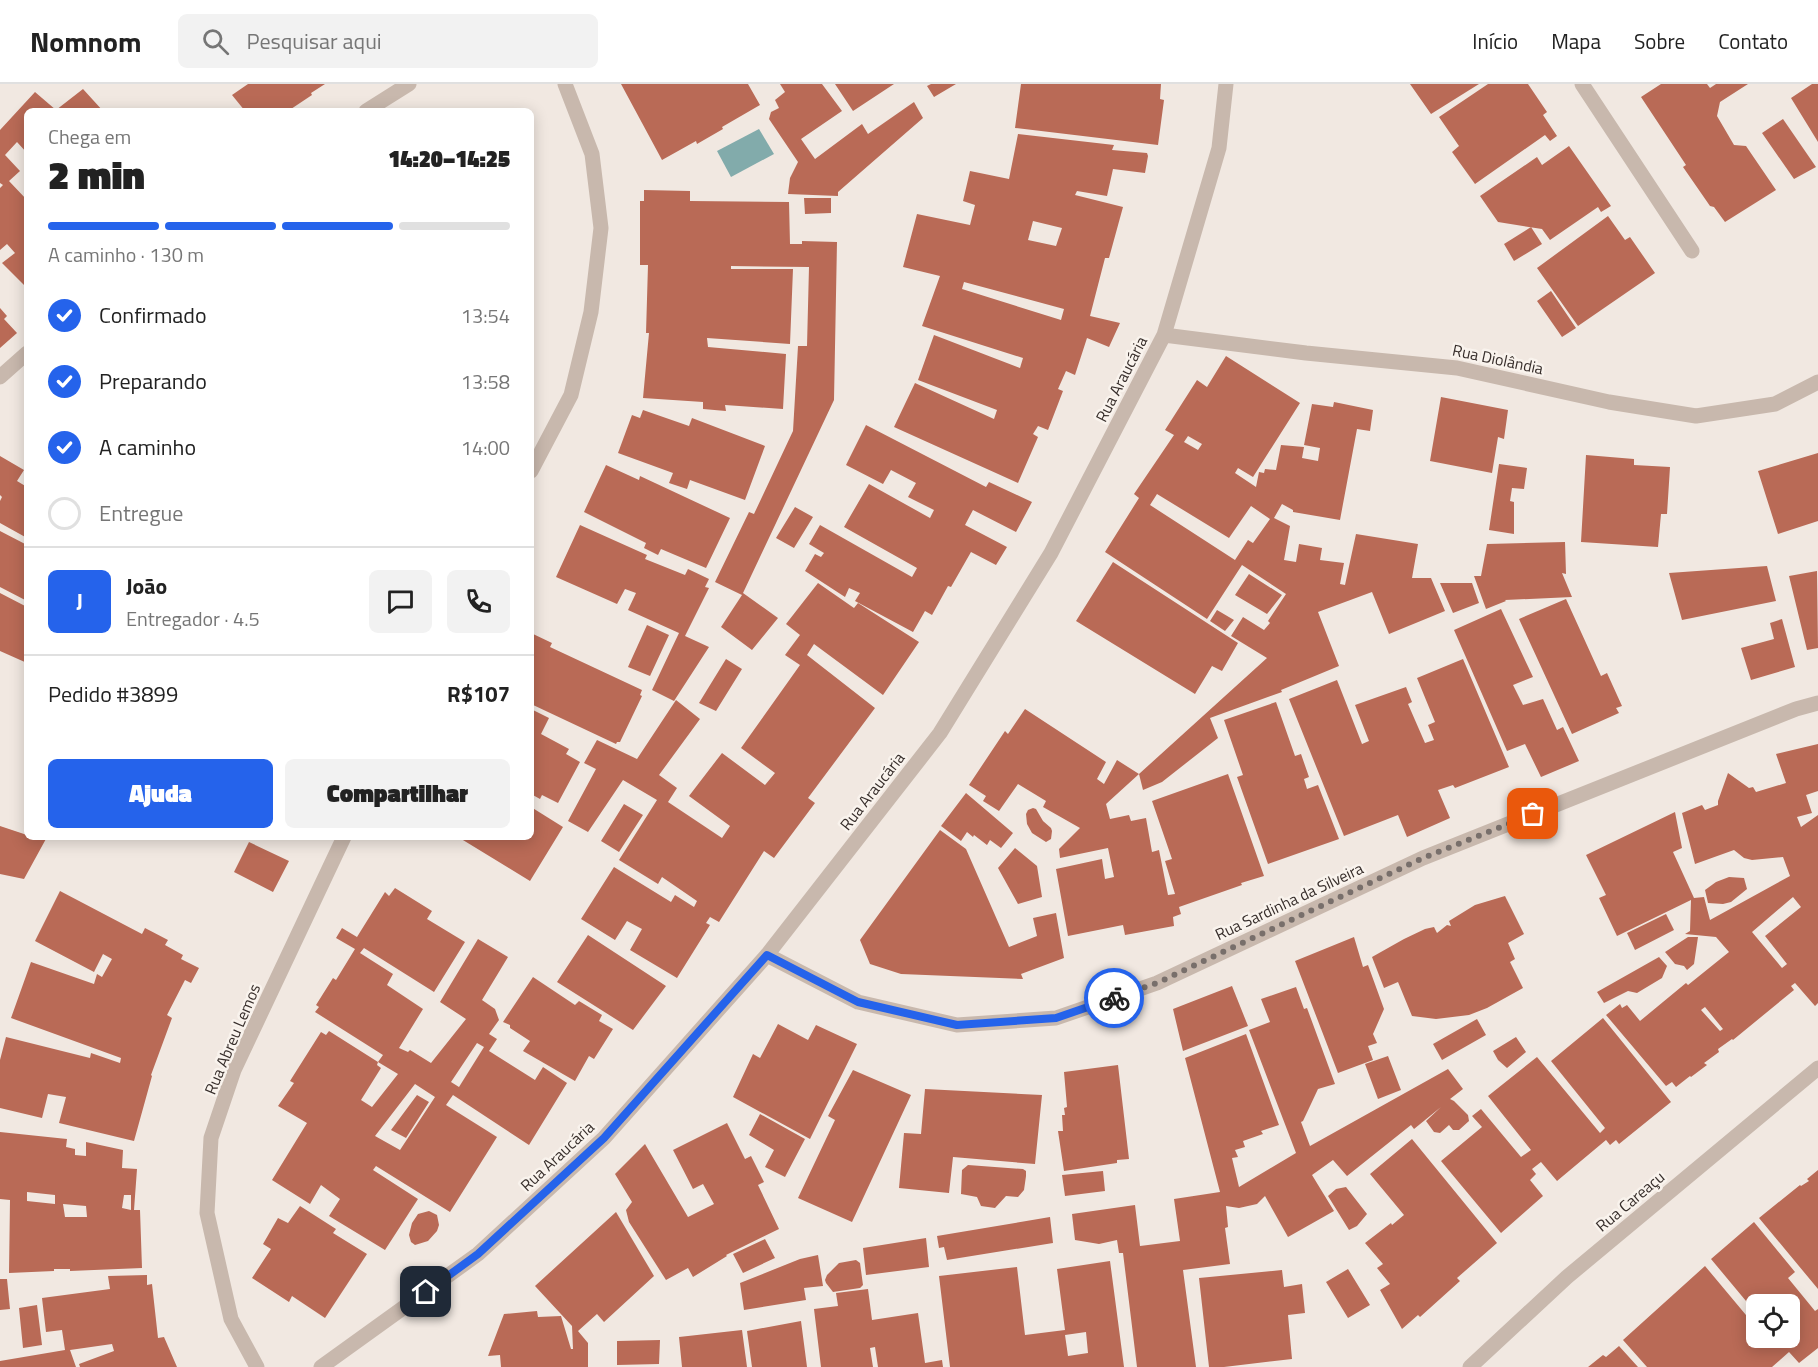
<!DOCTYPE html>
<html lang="pt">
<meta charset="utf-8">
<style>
:root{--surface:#fff;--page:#f2f2f2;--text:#222;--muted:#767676;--line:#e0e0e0;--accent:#2563eb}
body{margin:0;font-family:"Titillium Web",sans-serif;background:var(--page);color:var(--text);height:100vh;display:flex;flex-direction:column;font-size:22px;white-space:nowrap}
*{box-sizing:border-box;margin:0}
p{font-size:20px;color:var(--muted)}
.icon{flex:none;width:33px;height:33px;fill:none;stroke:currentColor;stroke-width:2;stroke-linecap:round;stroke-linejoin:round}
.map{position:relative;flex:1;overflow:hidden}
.drawer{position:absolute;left:24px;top:24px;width:510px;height:732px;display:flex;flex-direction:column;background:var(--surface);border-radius:9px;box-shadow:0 3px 15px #0003}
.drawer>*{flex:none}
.tools{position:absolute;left:1746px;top:1210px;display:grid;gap:12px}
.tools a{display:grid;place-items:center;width:54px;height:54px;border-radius:9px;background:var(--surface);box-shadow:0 3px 15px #0003;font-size:30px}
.pin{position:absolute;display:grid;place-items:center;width:51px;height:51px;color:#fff;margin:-26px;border-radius:12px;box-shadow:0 3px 9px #0006}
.courier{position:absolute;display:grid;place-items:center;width:60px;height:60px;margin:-30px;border:4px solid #2563eb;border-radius:50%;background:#fff;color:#222;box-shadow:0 2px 8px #0007}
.headline em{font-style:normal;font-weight:800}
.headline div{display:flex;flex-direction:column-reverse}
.headline{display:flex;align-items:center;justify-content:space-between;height:102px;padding:0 24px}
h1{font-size:39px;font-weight:800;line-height:45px}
.bar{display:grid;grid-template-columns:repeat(4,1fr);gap:9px 6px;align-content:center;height:72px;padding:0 24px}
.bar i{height:8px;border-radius:4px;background:var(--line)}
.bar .current{background:var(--accent)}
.bar p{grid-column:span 4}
.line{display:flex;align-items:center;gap:15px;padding:0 24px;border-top:2px solid var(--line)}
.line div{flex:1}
.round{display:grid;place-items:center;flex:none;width:63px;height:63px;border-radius:9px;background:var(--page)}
ol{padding:0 24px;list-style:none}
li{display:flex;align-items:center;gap:18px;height:66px}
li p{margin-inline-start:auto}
li .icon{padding:6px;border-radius:50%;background:var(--accent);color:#fff;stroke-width:4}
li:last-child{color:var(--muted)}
li i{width:33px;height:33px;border:3px solid var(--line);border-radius:50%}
.cta{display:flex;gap:12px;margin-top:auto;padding:12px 24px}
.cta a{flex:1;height:69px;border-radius:9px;background:var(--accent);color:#fff;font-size:24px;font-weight:800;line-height:69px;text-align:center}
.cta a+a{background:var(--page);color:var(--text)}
header{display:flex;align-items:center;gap:36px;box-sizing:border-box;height:84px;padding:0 30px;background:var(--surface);border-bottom:2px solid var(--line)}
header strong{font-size:28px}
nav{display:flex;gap:33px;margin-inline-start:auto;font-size:21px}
.search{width:420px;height:54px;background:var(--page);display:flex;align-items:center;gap:15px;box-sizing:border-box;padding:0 21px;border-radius:9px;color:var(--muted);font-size:22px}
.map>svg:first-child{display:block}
.water{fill:#82abab}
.building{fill:#b96a56;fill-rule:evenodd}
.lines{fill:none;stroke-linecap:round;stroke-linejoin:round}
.minor{stroke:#c8b8ad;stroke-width:15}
.done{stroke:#786f6b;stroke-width:6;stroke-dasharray:0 10.8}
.route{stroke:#2563eb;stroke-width:8}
.labels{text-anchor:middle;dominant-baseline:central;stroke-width:5;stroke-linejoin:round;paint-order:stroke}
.street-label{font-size:16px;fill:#372e2b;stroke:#f9f3ed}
</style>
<header>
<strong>Nomnom</strong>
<div class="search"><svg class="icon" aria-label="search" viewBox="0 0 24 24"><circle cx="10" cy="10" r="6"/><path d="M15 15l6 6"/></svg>Pesquisar aqui</div>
<nav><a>Início</a><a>Mapa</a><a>Sobre</a><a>Contato</a></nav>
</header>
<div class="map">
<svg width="1818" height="1283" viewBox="0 0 1818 1283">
<rect width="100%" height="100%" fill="#f1e8e1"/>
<path class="water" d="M759,45L774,70L731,93L717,67Z"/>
<path class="building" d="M248,0H325L311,9L312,11L288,27H245L232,11Z
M621,0H748L760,21L722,43L723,45L697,60L696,57L662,76Z
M780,0H822L842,27L801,55L815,75L862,40L868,50L914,18L923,34L838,108V112L788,110L790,94L798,78L769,35L771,28L779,24L775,16L785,8Z
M835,0H894L853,27Z
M931,0H956L934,13L927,2Z
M1021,0H1161L1160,15L1164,16L1158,61L1015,44Z
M1410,0H1479L1431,30Z
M1488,0H1528L1547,28L1543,31L1557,52L1550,57L1545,51L1475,100L1452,68L1459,62L1439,33Z
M1661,0H1707L1710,4L1716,0H1748L1720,18L1717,32L1734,61L1746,62L1776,106L1725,138L1714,123L1710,122L1683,83L1686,81L1641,13Z
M1812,0H1818V58L1791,14Z
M83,5L103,27H27V69L17,58L5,71L20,87L9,97L27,116V204L2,179L15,169L7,160L0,166V104L3,101L0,99V46L35,8L56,26Z
M1783,35L1816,83L1794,95L1762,49Z
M1018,50L1114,61L1112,66L1147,69L1148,72L1145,89L1113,85L1107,112L1077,107L1075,111L1123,123L1109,174H1105L1090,232L1120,239L1109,263L1087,254L1075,291L1066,287L1058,305L1063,307L1048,346L1038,342L1033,350L1038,353L1018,399L894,343L915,299L994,335L997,326L918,296L934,251L1020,284L1023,274L922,242L940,192L903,183L917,130L970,141L975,121L963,117L970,87L1009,95ZM1033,137L1062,144L1056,162L1028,156ZM964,198L1064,225L1061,236L962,205Z
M1569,62L1611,122L1601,128L1598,123L1550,156L1542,145L1498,138L1480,112L1537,73L1542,81Z
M644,106L690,107V117L789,118L790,160H802V157L837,158L834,316L743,509L778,534L752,566L721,543L742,511L715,498L749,428L754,430L793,347L798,262H807L809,183L731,182V185H793L790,260L707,254L708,263L786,270L783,325L725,321L726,327L703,325V318L643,314L649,249H646L648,181H640V117H644Z
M804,114H831V129L805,130Z
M1608,132L1625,156L1630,153L1655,189L1578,242L1537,184Z
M1531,143L1542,160L1514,177L1504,160Z
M1551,207L1576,244L1562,253L1537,217Z
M0,224L7,232L4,235L17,249L0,264Z
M1226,272L1300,319L1253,393L1238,384L1235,389L1256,403L1259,388L1264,389L1265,385L1276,386L1281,361L1304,363L1302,374L1318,377L1320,364L1304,361L1312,320L1333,323L1334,318L1373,326L1370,347L1357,345L1340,436L1293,428V426L1282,420L1274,434L1290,442L1284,476L1296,478L1299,460L1322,464L1320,476L1344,479L1340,500L1345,501L1356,450L1418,460L1412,494H1431L1445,527L1389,550L1372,508L1318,528L1339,582L1281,606L1282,608L1210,634L1218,654L1162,698L1143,706L1139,690L1267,574L1231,552L1243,533L1264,546L1270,539L1268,537L1286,510L1242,481L1207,535L1105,468L1139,414L1134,410L1174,351L1165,346L1197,296L1207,303ZM1188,352L1202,360L1198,366L1184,358ZM1157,410L1229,454L1251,422L1270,435L1253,459L1248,456L1235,476L1150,421Z
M1441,313L1508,326L1504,355L1498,353L1492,389L1430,377Z
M643,326L689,342L692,334L765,362L745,416L690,396L687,405L669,399L673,389L618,369L632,331L640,334Z
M866,341L986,403L989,398L1032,418L1016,448L973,426L965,441L1007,463L996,481L971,468L951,503L948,502L932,531L925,527L913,548L855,517L860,509L849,504L845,513L805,487L815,470L821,473L824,469L809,460L820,441L912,493L917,484L844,443L869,400L930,434L934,426L908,413L916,399L891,386L883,400L846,381Z
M1818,369V437L1778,450L1758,387Z
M1586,371L1634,375V381L1670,383L1667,430H1661L1658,463L1581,458Z
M0,372L24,386L17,397L27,403V454L0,439V417L2,413L0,411Z
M1499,380L1527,384L1524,405L1512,404L1510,417L1514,418V450L1489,446Z
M606,381L639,396L640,392L730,434L706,484L661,465L658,471L644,464L646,459L584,428Z
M795,423L813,433L794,464L776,454Z
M580,441L647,471L645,475L685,491L688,485L709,495L705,503L709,504L685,552L709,563L674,617L652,606L679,549L628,526L636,509L625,505L617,520L556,493Z
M0,447L27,461V517L0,503Z
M1565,458L1566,490L1562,489L1572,513L1505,516L1506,517L1486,525L1474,492H1481L1487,460Z
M1113,478L1238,559L1222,587L1212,582L1195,610L1076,537Z
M1767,482L1776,517L1682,536L1669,489Z
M1817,487L1818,564L1807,566L1789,492Z
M1249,490L1282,511L1267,530L1235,511Z
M818,499L854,524L858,519L919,558L883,611L814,560L807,571L875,624L808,714L815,719L774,774L764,767L719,838L710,833L706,839L710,841L677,894L630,866L642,845L627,837L615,856L581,835L614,783L671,818L675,811L694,823L697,817L662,793L658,800L619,776L657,716L623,696L588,748L568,737L596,685L584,679L597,656L637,675L676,616L700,635L659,691L677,704L668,718L722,754L730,742L689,712L722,669L765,701L775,689L741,664L800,581L785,571L800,551L786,540Z
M1440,499H1472L1479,519L1453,529Z
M0,509L27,523V579L0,567Z
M1566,515L1601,592L1607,589L1622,622L1616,624L1619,629L1572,650L1519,535Z
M1501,525L1533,593L1513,601L1523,621L1543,615L1557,646L1563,643L1579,677L1541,693L1525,660L1507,667L1454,546Z
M1217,526L1234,536L1225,547L1210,537Z
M1782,535L1795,583L1751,596L1741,564L1774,555L1770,539Z
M647,541L669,551L650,592L628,583Z
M531,549L552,559L550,563L642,606L640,611L642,612L620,658H617L616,660L531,620Z
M726,575L742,585L716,627L699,619Z
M1463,575L1509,683L1455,704L1453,701L1438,706L1450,734L1407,753L1398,731L1344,752L1289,615L1337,596L1362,660L1369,657L1355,621L1406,603L1412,618L1408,620L1425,659L1434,656L1428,641L1435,638L1417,594Z
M1276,618L1295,672L1301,670L1309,693L1304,695L1307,705L1318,701L1339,755L1268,780L1237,693L1243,691L1224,636Z
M531,625L549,634L541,650L569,665L566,670L580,678L558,719L542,711L540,715L531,710Z
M1025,625L1106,678L1097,695L1104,700L1117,676L1139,690L1106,720L1110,735L1129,731L1131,737L1146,734L1152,768L1159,766L1168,811L1175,810L1165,777L1172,775L1152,717L1228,690L1264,792L1241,799L1242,801L1179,823L1181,830L1173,833L1174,842L1125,851L1123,841L1068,852L1056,785L1102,775L1105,795L1114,793L1108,764L1060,774L1059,765L1080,744L1043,723L1046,717L1018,700L999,727L983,717L986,712L969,701L1005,647L1008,650Z
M1818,660V707L1806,711L1812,729L1797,733L1801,743L1818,731V919L1815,922L1795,899L1791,902L1794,906L1733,956L1732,955L1718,965L1719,968L1704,979L1707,981L1691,993L1690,992L1676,1003L1672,998L1666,1002L1606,931L1620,920L1622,924L1627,921L1640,937L1686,899L1688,901L1729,868L1716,853L1685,850L1690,847L1691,816L1617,852L1599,814L1606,811L1586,771L1675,728L1682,764L1673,768L1694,814L1704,813L1710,836L1790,792L1783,773L1752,776L1744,774L1734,766L1695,780L1682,729L1702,721L1705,726L1718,721V717L1728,689L1749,704L1753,703L1756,708L1786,699L1776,670ZM1793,813L1801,823L1765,852L1787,880L1782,884L1752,848ZM1705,923L1723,945L1720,947L1701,926Z
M966,709L1013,749L1001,764L990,756L987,761L974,751L973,753L967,748L961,757L941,742Z
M624,720L643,731L619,768L601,757Z
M531,723L563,743L530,797L458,753H531Z
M1033,724L1036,725L1043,737L1051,744L1052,747L1051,755L1046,758L1032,749L1027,740L1026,730L1028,726Z
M0,742L27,751V753H47L24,795L0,790Z
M940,746L966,765L1009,863L1037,852L1033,834L1056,829L1064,874L1021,890L1023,895L901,890L870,880L860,856Z
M249,758L289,777L273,808L234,788Z
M1015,764L1037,782L1042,813L1018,820L998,784Z
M1729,793L1744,794L1747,805L1731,818L1723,820L1708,819L1705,806L1716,798Z
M395,804L432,827L427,835L465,858L434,908L364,864L360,869L393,890L387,901L423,925L399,964L408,968L410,966L431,979L466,935L440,918L478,855L508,873L482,916L495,925L499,936L489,950L497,955L489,967L535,996L543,983L567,999L529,1061L453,1011L446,1021L497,1053L450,1128L376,1082L373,1086L418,1115L385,1166L329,1132L340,1115L321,1101L310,1120L272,1096L307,1039L278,1022L294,999L290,997L321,948L326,951L329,947L378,978L383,971L315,928L319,923L316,921L333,894L336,896L355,865L336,854L342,844L357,853L385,808L389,812ZM477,959L484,963L459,1003L451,998ZM378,978L398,990L372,1023L361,1016L381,984L377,981ZM415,1000L435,1013L400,1066L375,1052Z
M60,807L142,850L145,844L168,856L165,861L183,871L181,875L199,884L191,899L185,896L167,931L172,934L151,991L152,992L134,1057L59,1039L66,1013L48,1010L42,1034L0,1024V976L6,953L90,974L91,969L120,979L121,974L11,934L31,878L94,900L97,890L102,893L112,875L103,870L94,888L35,857Z
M1505,812L1524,850L1508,859L1515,875L1510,878L1523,904L1487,924L1469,931L1436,935L1412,932L1398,898L1384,904L1372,873L1404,855L1425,845L1434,843L1437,849L1447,841L1451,842L1449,837L1475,821Z
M1666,830L1674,846L1635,866L1627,849Z
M588,851L666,902L633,946L557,898Z
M1354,853L1363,883L1368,881L1384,925L1373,950L1377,959L1368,962L1373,976L1338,989L1295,877Z
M1688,853H1698L1694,880L1687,886L1684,882L1675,880L1665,868Z
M1659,873L1667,882L1662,894L1637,909L1628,907L1604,919L1597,908Z
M533,893L575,921L579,917L602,931L599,937L613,945L594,975L589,972L575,997L523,967L530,957L510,944V941L503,938Z
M1232,902L1248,942L1183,967L1173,925Z
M1296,903L1304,925L1307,924L1335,1000L1318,1005L1303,1037L1301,1038L1310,1062L1448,985L1463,1005L1450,1015L1454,1017L1468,1031L1469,1037L1459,1046H1453L1449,1041L1440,1049L1434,1048L1426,1037L1441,1023L1414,1045L1411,1041L1347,1092L1333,1076L1312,1091L1334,1127L1288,1153L1265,1112L1257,1120L1239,1124L1226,1122L1228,1143L1225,1144L1230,1180L1183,1186L1196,1283H1137L1123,1169H1119L1117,1156L1099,1160L1075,1156L1072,1130L1135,1121L1140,1162L1180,1157L1174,1115L1220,1108L1185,974L1246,950L1279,1041L1261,1047L1263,1050L1243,1057L1245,1063L1235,1066L1238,1073L1232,1074L1239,1103L1296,1069L1249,946L1270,938L1261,915Z
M1603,934L1671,1018L1619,1060L1616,1056L1610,1061L1606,1056L1557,1097L1541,1078L1532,1085L1536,1090L1530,1096L1543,1112L1501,1149L1441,1077L1482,1043L1472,1032L1481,1025L1521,1073L1531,1066L1488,1012L1537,973L1600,1049L1605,1044L1551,977Z
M1477,935L1486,951L1442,976L1433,960Z
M778,940L808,956L816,941L857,960L810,1055L733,1013L753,970L760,974Z
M1516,953L1526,968L1507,984L1498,976L1493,967Z
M1388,972L1401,1006L1378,1015L1365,980Z
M1118,981L1129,1075L1117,1076V1079L1064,1087L1058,1047H1063L1062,1031H1065L1064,1024L1067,1023L1064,988Z
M853,986L911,1011L852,1138L798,1114L835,1036L828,1032Z
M925,1005L1042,1011L1035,1080L953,1073L949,1109L899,1104L904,1049L921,1050Z
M417,1011L429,1018L406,1054L391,1046Z
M760,1030L805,1055L785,1093L765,1083L774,1066L749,1051Z
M727,1039L745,1075L751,1072L764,1098L758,1101L779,1145L726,1171L727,1172L693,1193L688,1184L666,1196L629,1138L626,1126L632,1118L615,1090L645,1060L688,1133L714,1120L703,1100L693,1105L673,1066Z
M0,1048L67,1055L66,1063L75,1065V1071L86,1072V1058L123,1066L122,1084L137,1085L134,1126H140L142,1184L70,1187V1185H54V1187L9,1189L10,1116L0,1115ZM27,1108L55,1111V1120L27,1117ZM124,1111H131V1126L122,1124ZM63,1120L86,1122L87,1133H65Z
M1412,1055L1497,1159L1457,1194L1460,1197L1420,1233L1418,1231L1402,1245L1380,1206L1390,1200L1377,1184L1383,1180L1365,1159L1391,1139L1392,1141L1404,1131L1370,1090Z
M968,1081L1023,1085L1026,1087V1092L1024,1106L1018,1113L1006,1112L995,1124L981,1122L977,1113L961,1110L962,1086Z
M1818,1086V1205L1759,1134L1800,1101L1801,1102L1809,1097L1807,1095Z
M1103,1087L1105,1107L1065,1112L1062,1091Z
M1346,1103L1367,1130L1357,1142L1349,1146L1328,1112L1336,1105Z
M300,1122L336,1145L333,1149L367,1170L325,1234L292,1212L289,1218L252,1194L271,1165L263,1160L278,1134L288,1139Z
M429,1127L437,1131L439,1141L437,1147L428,1157L415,1161L411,1158L409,1151L412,1139L418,1130Z
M616,1128L654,1192L604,1238L597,1230L578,1247L588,1259V1283H501L500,1271L488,1272L504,1230L537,1227L538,1233L561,1232L571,1265H573L572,1242L535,1202Z
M1050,1133L1053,1159L947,1176L944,1163L939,1164L937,1152Z
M1754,1138L1795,1188L1788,1194L1815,1227L1818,1225V1264L1799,1279L1789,1268L1772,1283H1647L1623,1256L1705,1182L1756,1243V1254H1790V1221H1756V1229L1711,1175Z
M926,1154L929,1183L866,1191L863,1164Z
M765,1155L775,1174L743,1189L733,1170Z
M818,1171L823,1202L804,1204L806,1216L744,1226L740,1199L800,1175Z
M856,1176L860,1179L863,1201L860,1204L833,1208L826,1199L825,1196L827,1191L839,1179Z
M1110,1177L1124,1283H950L939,1192L1017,1183L1025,1251L1065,1246L1057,1185ZM1086,1248L1088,1269L1068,1272L1065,1251Z
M1348,1185L1370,1221L1348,1234L1326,1198Z
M1282,1186L1284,1203L1302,1200L1305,1229L1288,1231L1292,1275L1224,1283H1209L1199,1194Z
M147,1191V1201L152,1200L158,1254L164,1253L177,1283H80L79,1280L114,1267L112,1260L70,1266L76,1283H0V1277L65,1266L62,1246L46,1248L42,1214L110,1205L108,1192Z
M0,1195H7L10,1225L0,1226Z
M868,1205L872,1236L918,1229L925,1279L942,1276L943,1283H878L875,1263L870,1264L873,1283H821L814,1225L838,1222L836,1209Z
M37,1221L42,1261L23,1264L19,1224Z
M801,1237L807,1283H752L747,1247Z
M742,1246L747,1283H682L679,1253Z
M660,1256L659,1280L617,1281V1257Z
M1619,1262L1638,1283H1588L1603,1271L1606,1273Z"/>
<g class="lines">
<path class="minor" d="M1582,0L1692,167
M366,27L409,0
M1164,251L1306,269L1457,284L1609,318L1696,332L1775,320L1818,298
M0,293L27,269
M531,387L571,311L591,228L601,144L592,70L565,0
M767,871L858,918L957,941L1056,934L1157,899L1423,774L1796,625L1818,619
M257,1283L231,1235L207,1129L211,1054L234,986L344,753
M321,1283L478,1170L604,1054L767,871L940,649L1051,469L1164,251L1219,64L1226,0
M1470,1283L1567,1193L1818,984"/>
</g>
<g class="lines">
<path class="done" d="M1114,914L1157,899L1423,774L1533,730"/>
<path class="route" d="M426,1208L478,1170L604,1054L767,871L858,918L957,941L1056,934L1114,914"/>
</g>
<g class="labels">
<g class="street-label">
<text transform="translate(1498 275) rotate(12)">Rua Diolândia</text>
<text transform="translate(1121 295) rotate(-63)">Rua Araucária</text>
<text transform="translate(872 707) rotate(-52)">Rua Araucária</text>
<text transform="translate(1289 817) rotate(-25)">Rua Sardinha da Silveira</text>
<text transform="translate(232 955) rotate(-67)">Rua Abreu Lemos</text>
<text transform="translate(557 1072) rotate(-43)">Rua Araucária</text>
<text transform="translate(1630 1117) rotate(-40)">Rua Careaçu</text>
</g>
</g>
</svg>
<div class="tools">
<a><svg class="icon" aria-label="locate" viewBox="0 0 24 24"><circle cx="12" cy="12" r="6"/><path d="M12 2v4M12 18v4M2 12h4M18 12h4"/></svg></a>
</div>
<div class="pin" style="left:1533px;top:730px;background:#ea580c"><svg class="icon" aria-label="bag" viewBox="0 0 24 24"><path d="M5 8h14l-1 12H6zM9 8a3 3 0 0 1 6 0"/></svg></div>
<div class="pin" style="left:426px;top:1208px;background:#1f2937"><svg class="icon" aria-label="home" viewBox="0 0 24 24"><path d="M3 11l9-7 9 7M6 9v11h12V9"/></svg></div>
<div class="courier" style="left:1114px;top:914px"><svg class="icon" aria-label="bike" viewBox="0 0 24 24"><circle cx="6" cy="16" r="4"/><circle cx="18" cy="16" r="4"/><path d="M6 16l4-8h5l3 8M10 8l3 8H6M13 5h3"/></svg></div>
<section class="drawer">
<div class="headline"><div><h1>2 min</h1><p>Chega em</p></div><em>14:20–14:25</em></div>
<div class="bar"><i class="current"></i><i class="current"></i><i class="current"></i><i></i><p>A caminho · 130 m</p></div>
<ol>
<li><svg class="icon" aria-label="check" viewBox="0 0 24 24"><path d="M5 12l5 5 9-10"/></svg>Confirmado<p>13:54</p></li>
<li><svg class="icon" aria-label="check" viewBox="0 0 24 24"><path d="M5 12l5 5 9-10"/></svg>Preparando<p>13:58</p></li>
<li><svg class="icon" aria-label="check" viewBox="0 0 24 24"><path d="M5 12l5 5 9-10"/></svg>A caminho<p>14:00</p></li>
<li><i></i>Entregue</li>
</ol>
<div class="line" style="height:108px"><b class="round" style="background:var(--accent);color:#fff">J</b><div><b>João</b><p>Entregador · 4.5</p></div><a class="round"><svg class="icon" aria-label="chat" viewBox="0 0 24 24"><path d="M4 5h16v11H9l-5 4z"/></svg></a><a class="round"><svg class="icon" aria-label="phone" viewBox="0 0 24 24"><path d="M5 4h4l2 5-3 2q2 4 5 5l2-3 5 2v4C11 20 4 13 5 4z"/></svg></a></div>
<div class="line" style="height:78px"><div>Pedido #3899</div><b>R$107</b></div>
<div class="cta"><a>Ajuda</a><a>Compartilhar</a></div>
</section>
</div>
